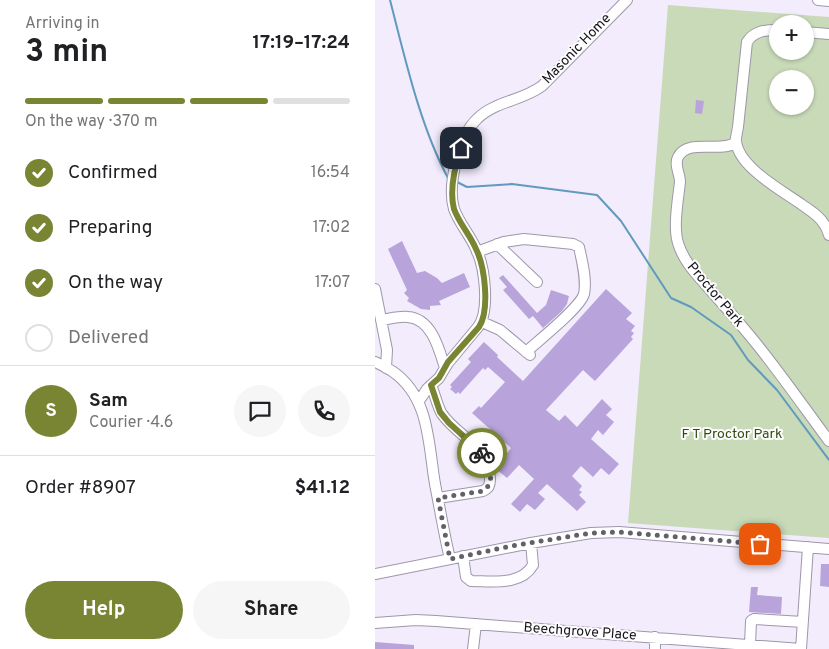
<!DOCTYPE html>
<meta charset="utf-8">
<style>
:root{--surface:#fff;--page:#f6f6f6;--text:#202124;--muted:#757577;--line:#e0e0e0;--accent:#798533}
body{margin:0;font-family:Overpass,sans-serif;background:var(--page);color:var(--text);height:100vh;display:flex;flex-direction:column;font-size:19px;white-space:nowrap}
*{box-sizing:border-box;margin:0}
p{font-size:16px;color:var(--muted)}
.icon{flex:none;width:28px;height:28px;fill:none;stroke:currentColor;stroke-width:2;stroke-linecap:round;stroke-linejoin:round}
.map{position:relative;flex:1;overflow:hidden}
.sheet{display:flex;flex-direction:column;background:var(--surface);width:375px}
.sheet>*{flex:none}
.fabs{position:absolute;left:394px;top:15px;display:grid;gap:10px}
.fabs a{display:grid;place-items:center;width:45px;height:45px;border-radius:50%;background:var(--surface);box-shadow:0 1px 4px #0004;font-size:25px}
.pin{position:absolute;display:grid;place-items:center;width:42px;height:42px;color:#fff;margin:-21px;border-radius:10px;box-shadow:0 2px 8px #0006}
.courier{position:absolute;display:grid;place-items:center;width:50px;height:50px;margin:-25px;border:4px solid #798533;border-radius:50%;background:#fff;color:#222;box-shadow:0 1px 6px #0007}
.head em{font-style:normal;font-weight:700}
.head div{display:flex;flex-direction:column-reverse}
.head{display:flex;align-items:center;justify-content:space-between;height:85px;padding:0 25px}
h1{font-size:32px;font-weight:700;line-height:38px}
.bar{display:grid;grid-template-columns:repeat(4,1fr);gap:8px 5px;align-content:center;height:60px;padding:0 25px}
.bar i{height:6px;border-radius:4px;background:var(--line)}
.bar .current{background:var(--accent)}
.bar p{grid-column:span 4}
.line{display:flex;align-items:center;gap:12px;padding:0 25px;border-top:1px solid var(--line)}
.line div{flex:1}
.round{display:grid;place-items:center;flex:none;width:52px;height:52px;border-radius:26px;background:var(--page)}
ol{padding:0 25px;list-style:none}
li{display:flex;align-items:center;gap:15px;height:55px}
li p{margin-inline-start:auto}
li .icon{padding:5px;border-radius:50%;background:var(--accent);color:#fff;stroke-width:4}
li:last-child{color:var(--muted)}
li i{width:28px;height:28px;border:2px solid var(--line);border-radius:50%}
.button{display:flex;gap:10px;margin-top:auto;padding:10px 25px}
.button a{flex:1;height:58px;border-radius:30px;background:var(--accent);color:#fff;font-size:20px;font-weight:700;line-height:58px;text-align:center}
.button a+a{background:var(--page);color:var(--text)}
main{display:flex;flex:1;min-height:0}
.map>svg:first-child{display:block}
.green{fill:#c8dab8;fill-rule:evenodd}
.lines{fill:none;stroke-linecap:round;stroke-linejoin:round}
.stream{stroke:#619abe;stroke-width:2}
.building{fill:#b8a4db}
.minor-casing{stroke:#9d97a9;stroke-width:12}
.minor{stroke:#fff;stroke-width:10}
.done{stroke:#63606a;stroke-width:5;stroke-dasharray:0 9}
.route{stroke:#798533;stroke-width:6}
.labels{text-anchor:middle;dominant-baseline:central;stroke-width:4;stroke-linejoin:round;paint-order:stroke}
.street-label{font-size:14px;fill:#16141b;stroke:#fdfdfd}
.park-label{font-size:14px;fill:#334b11;stroke:#fdfdfd}
</style>
<main>
<section class="sheet">
<div class="head"><div><h1>3 min</h1><p>Arriving in</p></div><em>17:19–17:24</em></div>
<div class="bar"><i class="current"></i><i class="current"></i><i class="current"></i><i></i><p>On the way · 370 m</p></div>
<ol>
<li><svg class="icon" aria-label="check" viewBox="0 0 24 24"><path d="M5 12l5 5 9-10"/></svg>Confirmed<p>16:54</p></li>
<li><svg class="icon" aria-label="check" viewBox="0 0 24 24"><path d="M5 12l5 5 9-10"/></svg>Preparing<p>17:02</p></li>
<li><svg class="icon" aria-label="check" viewBox="0 0 24 24"><path d="M5 12l5 5 9-10"/></svg>On the way<p>17:07</p></li>
<li><i></i>Delivered</li>
</ol>
<div class="line" style="height:90px"><b class="round" style="background:var(--accent);color:#fff">S</b><div><b>Sam</b><p>Courier · 4.6</p></div><a class="round"><svg class="icon" aria-label="chat" viewBox="0 0 24 24"><path d="M4 5h16v11H9l-5 4z"/></svg></a><a class="round"><svg class="icon" aria-label="phone" viewBox="0 0 24 24"><path d="M5 4h4l2 5-3 2q2 4 5 5l2-3 5 2v4C11 20 4 13 5 4z"/></svg></a></div>
<div class="line" style="height:65px"><div>Order #8907</div><b>$41.12</b></div>
<div class="button"><a>Help</a><a>Share</a></div>
</section>
<div class="map">
<svg width="454" height="649" viewBox="0 0 454 649">
<rect width="100%" height="100%" fill="#f2ecfc"/>
<path class="green" d="M293,5L454,17V538L253,523ZM402,24H430V51H402ZM402,79H430V106H402Z"/>
<g class="lines">
<path class="stream" d="M15,0C30,58 45,126 73,178
M82,182L92,187L137,184L222,195L246,221L296,298L316,307L356,335L373,360L402,390L454,460"/>
</g>
<path class="building" d="M321,100L329,101L327,114L320,113Z
M27,241L42,273L50,271L62,278L67,283L89,273L95,287L64,301L66,305L55,306V310L46,309L32,301L34,298L29,293L32,290L13,249Z
M128,275L162,313L171,305L176,290L194,296L192,304L187,311L168,328L158,316L154,319L128,290L132,287L124,278Z
M231,289L257,313L251,319L260,326L256,331L259,333L256,337L258,339L220,381L208,370L171,410L184,421L190,415L202,427L227,399L237,409L231,415L239,422L228,435L223,430L216,439L244,464L234,475L226,468L218,477L206,466L197,476L207,486L204,490L207,492L204,495L211,502L202,511L172,484L163,493L170,499L160,510L152,504L145,512L136,504L159,479L144,465L132,478L120,468L136,448L97,413L104,406L106,408L130,382L113,367L110,370L108,368L85,394L83,392L81,394L75,389L77,387L75,385L96,362L93,359L109,342L123,355L122,357L148,381Z
M446,564H454V587L445,586Z
M376,587H383L382,595L407,597L406,614L374,612Z
M0,642L39,645V649H0Z"/>
<g class="lines">
<defs>
<path id="minor" d="M443,0L454,1
M402,30C390,30 379,31 372,42L363,127L360,143C345,153 313,138 303,157C299,165 305,174 305,182C303,200 298,227 303,243C309,263 324,277 337,292C353,310 369,328 384,347C408,377 431,410 454,441
M430,32L454,34
M361,140C362,166 406,190 426,204C434,210 444,215 449,224C451,227 453,231 454,235
M122,244L162,282
M102,252L129,242L149,239L198,244L204,247C207,261 212,280 209,294C205,308 164,340 151,352
M0,289L12,350L11,368
M6,320C14,319 25,316 33,317C57,319 64,349 70,368
M107,322L125,330L155,355
M0,362C6,364 11,368 17,371C55,397 53,443 60,484C65,509 69,534 75,559
M56,385C60,394 62,406 67,414C83,437 115,447 115,479C115,485 114,488 108,491L63,498
M44,401L52,389L64,378L73,363L103,327C115,311 110,267 101,249C95,235 84,223 79,209C72,185 84,136 102,119C120,101 147,101 167,86L252,0
M88,556L91,577L96,581C117,581 146,586 158,565L156,543
M0,574L156,543L216,533L244,532L454,549
M0,623L41,620L61,621L426,649
M375,645L376,621L379,619L428,622
M98,649L101,624
M280,649V637
M426,649L433,547"/>
</defs>
<use href="#minor" class="minor-casing"/>
<use href="#minor" class="minor"/>
</g>
<g class="lines">
<path class="done" d="M107,453C115,464 121,483 108,491L63,498L75,559L136,546L216,533L244,532L385,544"/>
<path class="route" d="M86,148C80,166 74,190 79,209C84,223 95,235 101,249C110,267 115,310 104,327L73,362L64,378L56,385L65,412L74,423L107,453"/>
</g>
<g class="labels">
<g class="street-label">
<text transform="translate(202 49) rotate(-46)">Masonic Home</text>
<text transform="translate(340 295) rotate(50)">Proctor Park</text>
<text transform="translate(205 632) rotate(4)">Beechgrove Place</text>
</g>
<g class="park-label">
<text x="357" y="434">F T Proctor Park</text>
</g>
</g>
</svg>
<div class="fabs">
<a>+</a>
<a>−</a>
</div>
<div class="pin" style="left:385px;top:544px;background:#ea580c"><svg class="icon" aria-label="bag" viewBox="0 0 24 24"><path d="M5 8h14l-1 12H6zM9 8a3 3 0 0 1 6 0"/></svg></div>
<div class="pin" style="left:86px;top:148px;background:#1f2937"><svg class="icon" aria-label="home" viewBox="0 0 24 24"><path d="M3 11l9-7 9 7M6 9v11h12V9"/></svg></div>
<div class="courier" style="left:107px;top:453px"><svg class="icon" aria-label="bike" viewBox="0 0 24 24"><circle cx="6" cy="16" r="4"/><circle cx="18" cy="16" r="4"/><path d="M6 16l4-8h5l3 8M10 8l3 8H6M13 5h3"/></svg></div>
</div>
</main>
